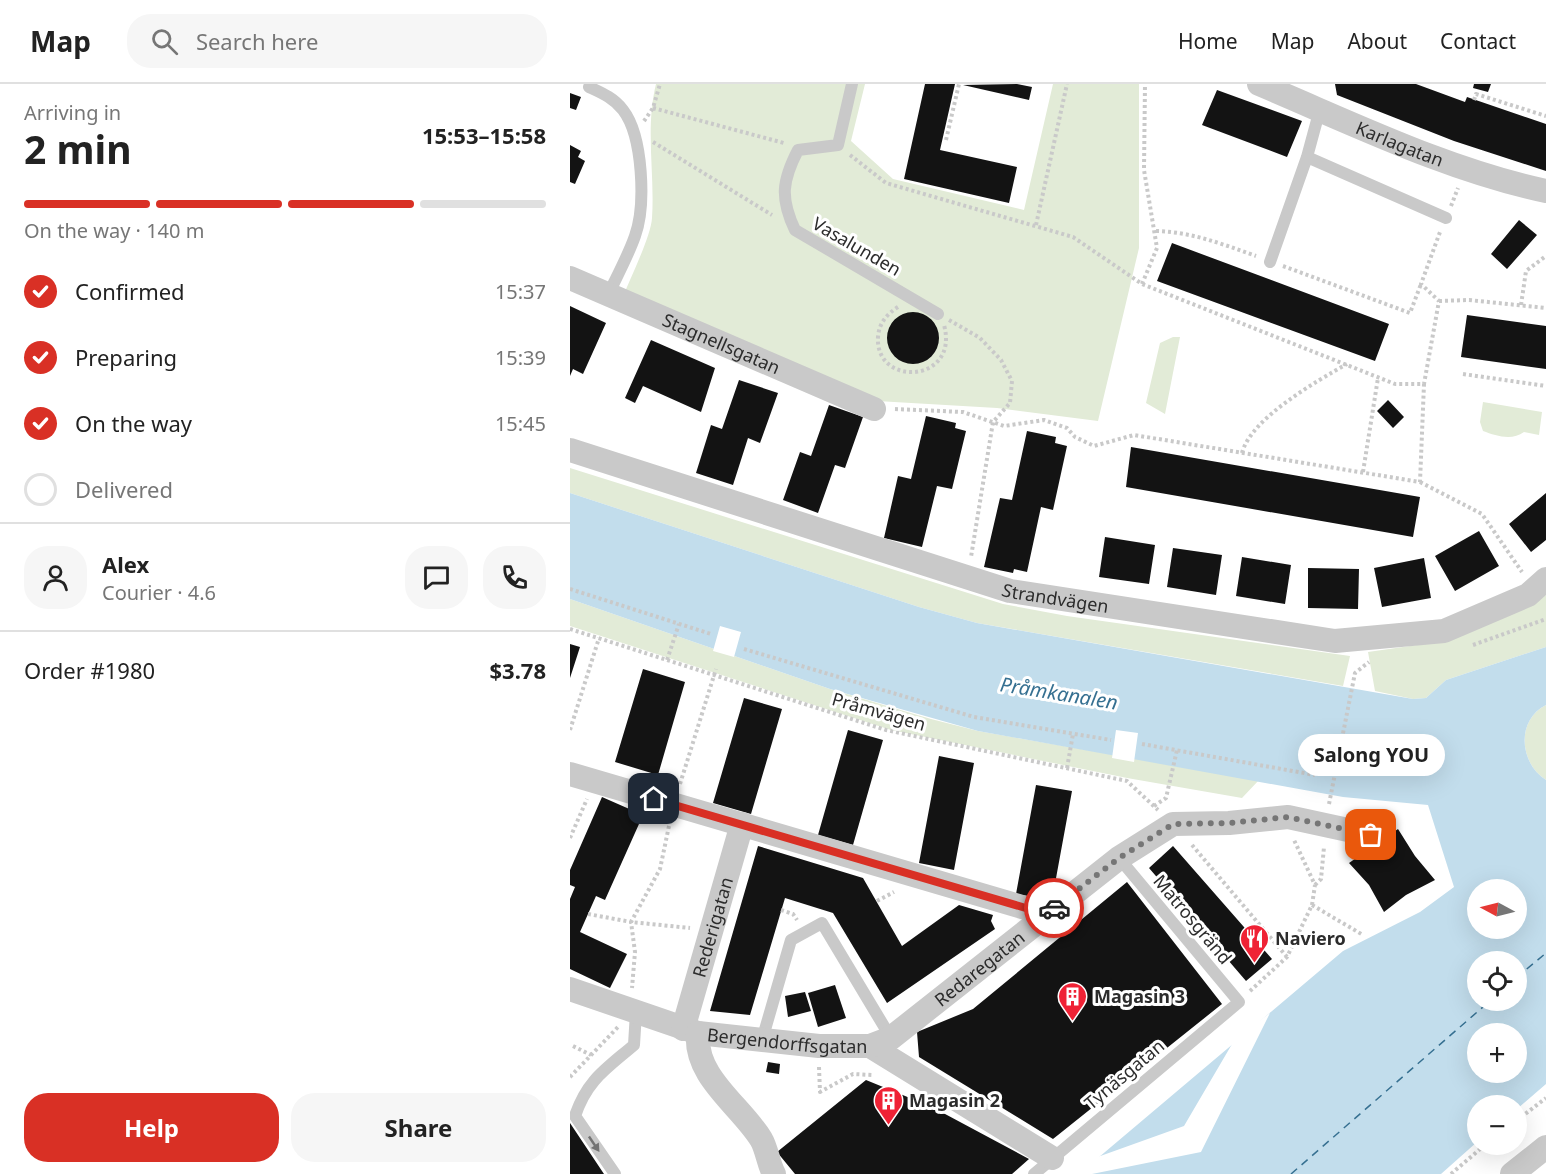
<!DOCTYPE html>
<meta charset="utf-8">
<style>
:root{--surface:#fff;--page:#f6f6f6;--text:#222;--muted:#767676;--line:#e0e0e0;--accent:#d93025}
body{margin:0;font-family:"Noto Sans",sans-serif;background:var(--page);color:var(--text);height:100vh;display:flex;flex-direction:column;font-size:22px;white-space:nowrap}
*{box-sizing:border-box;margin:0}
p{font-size:20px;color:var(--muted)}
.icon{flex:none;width:33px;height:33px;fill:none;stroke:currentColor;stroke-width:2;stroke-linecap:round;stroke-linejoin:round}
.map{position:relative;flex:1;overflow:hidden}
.panel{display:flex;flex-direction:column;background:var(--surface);width:570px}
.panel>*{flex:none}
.needle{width:39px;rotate:277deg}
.buttons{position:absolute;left:897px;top:795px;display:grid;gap:12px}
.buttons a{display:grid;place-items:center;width:60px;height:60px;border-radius:50%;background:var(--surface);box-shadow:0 6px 24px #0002;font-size:30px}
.pin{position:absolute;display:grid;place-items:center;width:51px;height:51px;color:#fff;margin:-26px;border-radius:12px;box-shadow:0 3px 9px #0006}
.courier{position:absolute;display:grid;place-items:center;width:60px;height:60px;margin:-30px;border:4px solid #d93025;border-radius:50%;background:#fff;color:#222;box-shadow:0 2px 8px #0007}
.bubble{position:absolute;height:42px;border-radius:21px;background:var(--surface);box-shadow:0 6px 24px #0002;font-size:20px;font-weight:700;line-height:42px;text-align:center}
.headline em{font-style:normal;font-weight:700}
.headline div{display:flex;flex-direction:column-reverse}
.headline{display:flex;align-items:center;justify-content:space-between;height:102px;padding:0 24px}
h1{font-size:39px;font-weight:700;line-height:45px}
.bar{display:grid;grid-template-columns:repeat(4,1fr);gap:9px 6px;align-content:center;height:72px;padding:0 24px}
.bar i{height:8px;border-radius:4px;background:var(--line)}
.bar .on{background:var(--accent)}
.bar p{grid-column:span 4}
.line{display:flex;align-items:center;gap:15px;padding:0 24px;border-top:2px solid var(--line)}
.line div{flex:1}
.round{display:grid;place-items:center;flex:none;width:63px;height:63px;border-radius:24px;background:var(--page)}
ol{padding:0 24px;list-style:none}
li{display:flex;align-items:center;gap:18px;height:66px}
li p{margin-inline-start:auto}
li .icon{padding:6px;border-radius:50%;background:var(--accent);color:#fff;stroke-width:4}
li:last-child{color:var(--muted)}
li i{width:33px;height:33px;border:3px solid var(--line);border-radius:50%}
.primary-button{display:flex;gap:12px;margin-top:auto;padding:12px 24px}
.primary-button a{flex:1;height:69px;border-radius:24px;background:var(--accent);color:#fff;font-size:24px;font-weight:700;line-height:69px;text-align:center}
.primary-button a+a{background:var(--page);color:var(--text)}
header{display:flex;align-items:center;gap:36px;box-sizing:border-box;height:84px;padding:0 30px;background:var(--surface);border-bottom:2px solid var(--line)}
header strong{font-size:28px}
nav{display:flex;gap:33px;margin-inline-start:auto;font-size:21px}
.search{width:420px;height:54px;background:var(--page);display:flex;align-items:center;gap:15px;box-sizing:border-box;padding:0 21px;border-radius:24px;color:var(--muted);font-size:22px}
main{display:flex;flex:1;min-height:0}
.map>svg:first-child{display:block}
.green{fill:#e2ebd7}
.water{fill:#c2ddec;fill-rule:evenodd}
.pier{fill:#fff}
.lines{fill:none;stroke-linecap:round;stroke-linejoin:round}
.ferry{stroke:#367091;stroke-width:1.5;stroke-dasharray:8 6;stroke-linecap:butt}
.building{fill:#131313}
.path{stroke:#c9c9c9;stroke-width:4;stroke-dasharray:3 3;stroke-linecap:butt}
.service{stroke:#c9c9c9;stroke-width:12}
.minor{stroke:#c9c9c9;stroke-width:24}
.oneway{fill:#737373}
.done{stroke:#767676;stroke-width:6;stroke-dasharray:0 10.8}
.route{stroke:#d93025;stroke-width:8}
.labels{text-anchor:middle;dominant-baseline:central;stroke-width:6;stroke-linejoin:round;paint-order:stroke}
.street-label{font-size:18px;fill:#2c2c2c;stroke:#fff}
.poi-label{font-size:18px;font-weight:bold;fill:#2c2c2c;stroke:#fff;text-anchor:start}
.water-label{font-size:20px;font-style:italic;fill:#367091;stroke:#fff}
</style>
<header>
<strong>Map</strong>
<div class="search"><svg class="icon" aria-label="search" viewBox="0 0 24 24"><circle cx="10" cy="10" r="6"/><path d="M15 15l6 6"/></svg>Search here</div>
<nav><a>Home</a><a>Map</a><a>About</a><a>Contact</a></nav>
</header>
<main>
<section class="panel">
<div class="headline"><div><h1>2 min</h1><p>Arriving in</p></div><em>15:53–15:58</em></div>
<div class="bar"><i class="on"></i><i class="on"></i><i class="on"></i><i></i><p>On the way · 140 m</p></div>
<ol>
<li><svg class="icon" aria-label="check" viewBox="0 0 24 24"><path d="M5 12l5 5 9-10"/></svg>Confirmed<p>15:37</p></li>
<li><svg class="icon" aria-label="check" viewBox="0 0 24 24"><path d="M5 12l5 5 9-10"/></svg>Preparing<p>15:39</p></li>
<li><svg class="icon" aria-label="check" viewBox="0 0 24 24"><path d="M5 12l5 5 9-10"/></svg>On the way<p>15:45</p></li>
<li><i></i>Delivered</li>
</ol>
<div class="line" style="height:108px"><a class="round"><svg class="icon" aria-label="person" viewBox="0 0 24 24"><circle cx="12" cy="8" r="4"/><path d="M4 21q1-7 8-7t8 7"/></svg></a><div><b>Alex</b><p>Courier · 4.6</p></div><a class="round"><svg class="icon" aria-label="chat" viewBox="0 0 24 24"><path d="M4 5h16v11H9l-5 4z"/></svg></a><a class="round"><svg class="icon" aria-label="phone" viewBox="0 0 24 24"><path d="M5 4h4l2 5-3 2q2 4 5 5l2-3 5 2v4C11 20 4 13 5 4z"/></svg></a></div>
<div class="line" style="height:78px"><div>Order #1980</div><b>$3.78</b></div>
<div class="primary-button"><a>Help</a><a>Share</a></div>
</section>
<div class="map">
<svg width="976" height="1090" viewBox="0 0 976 1090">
<rect width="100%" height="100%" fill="#fff"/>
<path class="green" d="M86,0H295L281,57L323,95L454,126L483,0H569V164L528,337L427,324L307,317L55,208C62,190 81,152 82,134C85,89 75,45 86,0Z
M603,253H610L595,330L576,319L590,259Z
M913,318L972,328L969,351L954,348C942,357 926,352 913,347L910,338Z
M0,384L433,520L497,532L780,572L773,602L407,539L349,523L0,409Z
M976,511V563L876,596L856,614L843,615L805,607L798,568L875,557Z
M0,515L260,605L361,635L408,647L689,696L672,714L557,694L321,646L0,542Z
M976,621V696C949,679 946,636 976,621Z"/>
<path class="water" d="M0,409L349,523L407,539L843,615L856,614L876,596L976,563V621C946,636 949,679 976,696V1000L947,1025L946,1022H908L907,1058L871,1090H509L773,867L850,828L884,803L858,721L773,713L408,647L260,605L0,515ZM908,806H946V844H908ZM908,878H946V916H908ZM908,950H946V988H908Z"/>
<path class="pier" d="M150,542L171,548L164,573L143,567Z
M546,646L568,649L564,678L542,674Z
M700,929L631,1068L522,1090H506L522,1075L614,1042L665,955Z"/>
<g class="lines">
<path class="ferry" d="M946,894L976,869
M721,1090L921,916"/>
</g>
<path class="building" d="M355,0H385L370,66L447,83L439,119L334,95Z
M447,0L462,3L459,16L393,1Z
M765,0H846L895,18L897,13L976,40V87L884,57L767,11Z
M904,0H921L918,8L903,4Z
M647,6L732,37L717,73L632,41Z
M0,9L11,13L6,26L0,24Z
M0,61L11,67L8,73L15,77L5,100L0,98Z
M949,136L967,151L937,185L921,170Z
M602,159L819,240L805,277L587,197Z
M0,222L36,239L13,290L3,285L0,292Z
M317 254a26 26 0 1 1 52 0a26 26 0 1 1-52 0Z
M897,231L976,242V285L891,273Z
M81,256L145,284L131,328L73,302L65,319L55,314Z
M169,296L208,309L190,359L178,354L163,401L126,389L141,341L152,345Z
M818,316L834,333L823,344L807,327Z
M259,321L293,333L275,384L265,381L248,429L213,416L230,368L241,372Z
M356,332L386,339L385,344L396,347L382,405L367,402L352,463L314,454L328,392L341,395Z
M457,347L486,353L485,359L497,362L483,426L471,423L457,488L444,485L443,489L414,483L430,414L442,416Z
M561,363L850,413L843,453L556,403Z
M976,409V456L961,468L939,440Z
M909,447L929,482L885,507L865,472Z
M535,453L585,461L579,500L529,493Z
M603,464L652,471L646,511L597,503Z
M672,473L721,481L715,520L666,512Z
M854,474L861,514L812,523L804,484Z
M738,484L789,485L788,525L738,524Z
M0,560L10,563L0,594Z
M73,585L115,598L88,691L45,678Z
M174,614L212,625L181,730L143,719Z
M278,646L313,656L283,761L248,751Z
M369,672L404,679L384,786L349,779Z
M466,701L502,707L482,816L446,810Z
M32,713L73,731L35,816L26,812L10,848L57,870L40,904L0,885V815L5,803L0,801V786Z
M828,745L845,772L865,796L836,811L814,828L799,801L779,779Z
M188,762L293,794L332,862L389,821L423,831L421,837L425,845L317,919L263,829L215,814L180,931L140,927Z
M603,762L702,875L676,897L579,784Z
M557,798L652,920L483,1055L349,973L347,948L403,925Z
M265,901L276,934L248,943L238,909Z
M235,908L241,927L218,933L215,912Z
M198,978L210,980L209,990L196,988Z
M296,996L362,1023L459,1075L442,1090H225L207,1068Z
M0,1039L34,1090H0Z"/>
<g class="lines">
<path class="path" d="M904,16L906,10L976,32
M83,24L214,59
M74,37L83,24L90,0
M376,56L389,0
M83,58L202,131
M280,71L316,99L503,153L572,200L825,300H854L869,217L851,200L870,148
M881,122L888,104
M466,141L497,0
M586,147C622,148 652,160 686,172
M713,182L840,229L851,200
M572,200L587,164L574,86L575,0
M869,217L899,216L976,224
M951,221L956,187L976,172
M328,223C317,230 309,239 308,253C305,304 390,299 374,241
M379,236L410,254L431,276L442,297L440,319L423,338L401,473
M893,290L976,302
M325,325L393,328L434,342L474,336L497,344L505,353L524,362L564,351L850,398L854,300
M672,369C681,334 747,297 777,280
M793,388L808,294
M850,398L912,430L952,488
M0,505L141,550
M0,545L316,646L557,697L588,726
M903,561L976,535
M174,565L404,633L541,656
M97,576L109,540
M0,646L29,554
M572,660L745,691
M497,684L503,650
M110,700L146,585
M759,720L785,589L799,578
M584,722L596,714L607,666
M99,742L90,785L61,838L120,844
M0,754L17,715
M622,761L717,873
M745,801L751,795L754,763
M307,817L324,808
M742,821L793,851
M211,826L223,830L227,836
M18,830L61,838L65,868L62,904
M680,907L717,873L742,821L745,801L724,756
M3,962L21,971
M249,983L250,1008L283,990L302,991
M0,993L48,943
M946,1037L976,1014
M881,1090L916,1060"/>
<path class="service" d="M282,0L268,61L228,66C212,97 210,114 225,146L368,230
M19,3C32,9 44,14 53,26C73,52 76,121 65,152C58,172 47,192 38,211
M737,73L876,134
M700,178L737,73L750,25
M192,956L221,856L252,839L321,954
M45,1090L5,1032C17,996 36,985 64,961L66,928
M464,1090L669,918L549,774"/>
<g class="minor">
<path id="s1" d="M689,0C782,39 877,86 976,107"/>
<path id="s2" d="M0,194L304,325"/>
<path id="s3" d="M0,366L440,507L765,557L874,547L958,511L976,495"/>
<path d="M0,690L476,830"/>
<path id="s4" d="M0,905L128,949L249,962H300L482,1074"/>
<path id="s5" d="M113,945L172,740"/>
<path d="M128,949C124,993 170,1021 191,1055C197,1065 198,1079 204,1090"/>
<path id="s6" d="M300,962L321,954L549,774L603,740L659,739L718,733L801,751"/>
<path d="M942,1090L976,1063"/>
</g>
</g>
<defs><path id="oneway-solid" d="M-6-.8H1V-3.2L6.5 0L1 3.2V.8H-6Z" transform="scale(1.5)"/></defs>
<use class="oneway" href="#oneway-solid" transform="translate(24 1060) rotate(56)"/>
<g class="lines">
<path class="done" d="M484,824L549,774L603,740L659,739L718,733L801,751"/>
<path class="route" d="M84,715L476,830L484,824"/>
</g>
<defs>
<symbol id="restaurant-pin" viewBox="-11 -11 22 30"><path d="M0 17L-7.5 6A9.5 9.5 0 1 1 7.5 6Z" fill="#ef2235" stroke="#fff"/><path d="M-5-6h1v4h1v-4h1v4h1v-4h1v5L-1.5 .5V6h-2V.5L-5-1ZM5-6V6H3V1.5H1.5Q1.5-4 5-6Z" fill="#fff"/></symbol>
<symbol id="building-pin" viewBox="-11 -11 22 30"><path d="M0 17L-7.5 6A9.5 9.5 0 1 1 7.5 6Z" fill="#ef2235" stroke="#fff"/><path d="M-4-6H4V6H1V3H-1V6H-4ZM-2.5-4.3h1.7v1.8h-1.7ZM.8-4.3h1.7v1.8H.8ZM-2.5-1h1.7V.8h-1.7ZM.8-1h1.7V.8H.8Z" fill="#fff"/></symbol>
</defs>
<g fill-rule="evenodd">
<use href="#restaurant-pin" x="668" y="838" width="33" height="45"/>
<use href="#building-pin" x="486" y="896" width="33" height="45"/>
<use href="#building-pin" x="302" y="1000" width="33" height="45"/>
</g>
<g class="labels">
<g class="street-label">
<text stroke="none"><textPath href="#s1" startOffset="153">Karlagatan</textPath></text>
<text transform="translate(287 162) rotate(30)">Vasalunden</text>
<text stroke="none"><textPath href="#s2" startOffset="165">Stagnellsgatan</textPath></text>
<text stroke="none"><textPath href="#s3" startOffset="508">Strandvägen</textPath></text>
<text transform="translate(309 627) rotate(16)">Pråmvägen</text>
<text transform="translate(623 835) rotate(50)">Matrosgränd</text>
<text stroke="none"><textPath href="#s5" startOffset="106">Rederigatan</textPath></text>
<text stroke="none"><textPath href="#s6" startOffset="135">Redaregatan</textPath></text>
<text stroke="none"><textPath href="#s4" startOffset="225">Bergendorffsgatan</textPath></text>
<text transform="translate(554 990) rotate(-40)">Tynäsgatan</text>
</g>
<g class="poi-label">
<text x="705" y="854">Naviero</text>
<text x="524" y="912">Magasin 3</text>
<text x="339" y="1016">Magasin 2</text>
</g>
<g class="water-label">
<text transform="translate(489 609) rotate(9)">Pråmkanalen</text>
</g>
</g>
</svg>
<div class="buttons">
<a><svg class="needle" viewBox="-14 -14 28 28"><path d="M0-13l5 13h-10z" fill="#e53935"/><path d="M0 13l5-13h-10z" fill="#767676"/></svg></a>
<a><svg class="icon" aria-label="locate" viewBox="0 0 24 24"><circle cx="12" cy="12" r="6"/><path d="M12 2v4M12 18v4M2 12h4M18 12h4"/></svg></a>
<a>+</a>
<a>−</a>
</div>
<div class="pin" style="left:801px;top:751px;background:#ea580c"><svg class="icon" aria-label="bag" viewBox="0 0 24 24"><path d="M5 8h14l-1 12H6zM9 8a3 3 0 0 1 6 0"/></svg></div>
<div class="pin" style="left:84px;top:715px;background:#1f2937"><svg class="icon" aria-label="home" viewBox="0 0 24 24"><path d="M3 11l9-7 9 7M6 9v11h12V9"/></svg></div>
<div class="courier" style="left:484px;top:824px"><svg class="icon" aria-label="car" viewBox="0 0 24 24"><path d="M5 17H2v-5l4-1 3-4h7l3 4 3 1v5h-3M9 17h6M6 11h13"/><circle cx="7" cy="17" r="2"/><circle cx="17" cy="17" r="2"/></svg></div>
<div class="bubble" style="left:728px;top:650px;width:147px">Salong YOU</div>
</div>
</main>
